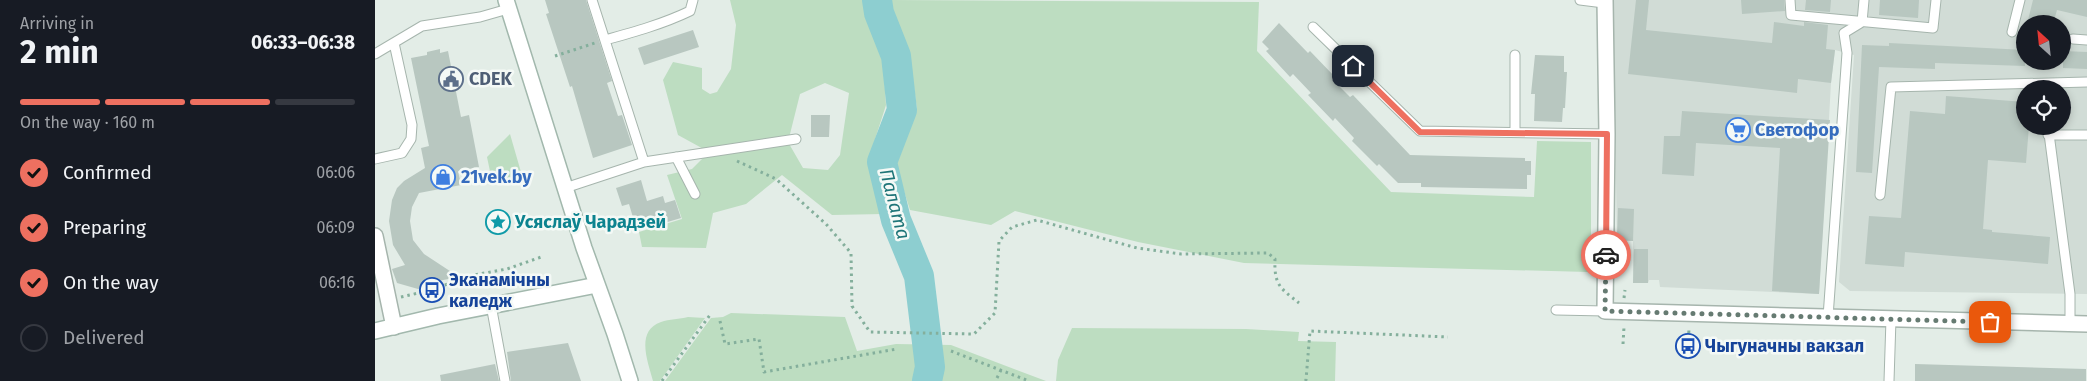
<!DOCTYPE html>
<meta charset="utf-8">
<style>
:root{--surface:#171b24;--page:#20242c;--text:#f1f3f6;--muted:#9ea1a6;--line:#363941;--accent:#ee7060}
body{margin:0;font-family:"Fira Sans",sans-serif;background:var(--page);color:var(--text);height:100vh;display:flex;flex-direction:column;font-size:19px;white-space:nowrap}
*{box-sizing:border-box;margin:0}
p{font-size:16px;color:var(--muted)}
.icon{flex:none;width:28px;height:28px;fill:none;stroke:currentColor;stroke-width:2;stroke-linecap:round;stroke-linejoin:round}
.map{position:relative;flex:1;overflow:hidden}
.side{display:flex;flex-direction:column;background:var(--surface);width:375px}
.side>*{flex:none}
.needle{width:32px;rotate:333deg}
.controls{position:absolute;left:1641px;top:15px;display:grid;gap:10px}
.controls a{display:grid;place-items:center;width:55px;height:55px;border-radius:50%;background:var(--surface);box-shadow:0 2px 8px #0003;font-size:25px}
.pin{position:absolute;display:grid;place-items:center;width:42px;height:42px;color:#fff;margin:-21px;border-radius:10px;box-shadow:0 2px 8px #0006}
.courier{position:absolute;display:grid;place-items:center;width:50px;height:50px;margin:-25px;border:4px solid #ee7060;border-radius:50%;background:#fff;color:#222;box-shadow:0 1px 6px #0007}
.headline em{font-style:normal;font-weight:700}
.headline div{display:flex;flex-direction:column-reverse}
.headline{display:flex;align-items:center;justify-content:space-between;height:85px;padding:0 20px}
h1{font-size:32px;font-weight:700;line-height:38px}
.bar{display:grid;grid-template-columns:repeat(4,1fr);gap:8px 5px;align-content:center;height:60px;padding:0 20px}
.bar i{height:6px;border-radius:4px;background:var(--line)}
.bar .on{background:var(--accent)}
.bar p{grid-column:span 4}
ol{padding:0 20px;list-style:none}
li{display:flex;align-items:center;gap:15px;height:55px}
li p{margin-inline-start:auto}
li .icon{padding:5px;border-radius:50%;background:var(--accent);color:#111;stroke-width:4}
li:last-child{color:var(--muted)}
li i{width:28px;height:28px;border:2px solid var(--line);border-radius:50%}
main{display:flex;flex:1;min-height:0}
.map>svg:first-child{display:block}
.built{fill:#d1dcd6;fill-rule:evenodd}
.green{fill:#bdddc1;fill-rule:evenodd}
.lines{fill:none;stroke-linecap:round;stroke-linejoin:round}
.river{stroke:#8dced0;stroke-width:30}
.building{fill:#b8c7c0}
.lane-casing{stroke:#a6b5ad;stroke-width:11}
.street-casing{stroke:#a6b5ad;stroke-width:18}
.secondary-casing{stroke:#a2b8ad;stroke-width:18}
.path{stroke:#84af9c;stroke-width:3;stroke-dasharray:2.5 4;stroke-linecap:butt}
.lane{stroke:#fff;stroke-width:9}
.street{stroke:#fff;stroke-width:15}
.secondary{stroke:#fff;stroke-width:15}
.done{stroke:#667b72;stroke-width:5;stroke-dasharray:0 9}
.route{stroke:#ee7060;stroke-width:6}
.labels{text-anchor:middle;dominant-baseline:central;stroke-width:5;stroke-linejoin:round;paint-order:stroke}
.service-label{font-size:18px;font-weight:bold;fill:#4e5e75;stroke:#f4f9f6;text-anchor:start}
.shop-label{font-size:18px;font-weight:bold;fill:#366cbe;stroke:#f4f9f6;text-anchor:start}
.culture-label{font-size:18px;font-weight:bold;fill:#0d838f;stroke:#f4f9f6;text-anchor:start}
.transit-label{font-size:18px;font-weight:bold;fill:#164399;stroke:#f4f9f6;text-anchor:start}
.water-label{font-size:19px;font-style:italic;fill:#1f7578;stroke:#f4f9f6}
</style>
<main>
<section class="side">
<div class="headline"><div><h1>2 min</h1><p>Arriving in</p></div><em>06:33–06:38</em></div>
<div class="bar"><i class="on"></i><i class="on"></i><i class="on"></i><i></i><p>On the way · 160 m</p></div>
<ol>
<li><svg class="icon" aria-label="check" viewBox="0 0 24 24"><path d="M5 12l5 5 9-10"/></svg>Confirmed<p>06:06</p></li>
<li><svg class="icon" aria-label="check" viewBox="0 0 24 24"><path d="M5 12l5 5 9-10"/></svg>Preparing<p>06:09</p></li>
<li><svg class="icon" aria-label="check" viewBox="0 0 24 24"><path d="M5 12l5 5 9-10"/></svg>On the way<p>06:16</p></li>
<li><i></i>Delivered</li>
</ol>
</section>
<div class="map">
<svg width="1712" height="381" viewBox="0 0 1712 381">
<rect width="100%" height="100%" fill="#e3ede7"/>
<path class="built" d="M1238,0H1712V294L1475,291L1464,282L1479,55L1460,50L1456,83L1444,294L1285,287L1284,280H1274L1273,283H1258V241L1242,240ZM1650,24H1688V61H1650ZM1650,89H1688V126H1650Z"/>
<path class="green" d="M355,0H488L490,16L508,59L511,105L494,158L508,214L457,215L407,175L371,204L338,213L331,248L267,247L264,232L307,219L292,175L317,169L334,152L303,135L288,80L298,62L327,68V89L335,94L342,92L356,69L361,25ZM450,83L474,93L465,155L453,170L428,168L413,142L425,94Z
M516,0L884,2L882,51L1016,192L1159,197L1162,141L1216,142V267L1213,272L869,263L763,242L640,211L616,225L535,210L521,166L542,109L534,50L518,24Z
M135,134L150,186L134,178L116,176L112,157Z
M356,313L470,317L482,351L521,344L576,345L671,381H290L336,318L348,317Z
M313,317L330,318L285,381H278C273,362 260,331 286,322C294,319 305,319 313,317Z
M697,328L871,329L924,332L923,341L961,342L960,381H681L683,360Z"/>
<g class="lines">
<path class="river" d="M502,0L504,13L521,56L527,110L507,162L521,220L544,276L555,367L552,381"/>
</g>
<path class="building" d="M170,0H211L237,81L232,83L243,116L247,115L257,145L218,158L197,86L195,87L171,14L174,13Z
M1261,0H1274L1271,30L1397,43L1399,22L1429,26V22L1453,25L1451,49L1460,50L1456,83L1423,79L1422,93L1253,74Z
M1366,0H1409L1410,11L1367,14Z
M1431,0H1456L1455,12L1430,10Z
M1505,0H1544L1543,18L1504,15Z
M1658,0H1712V17L1682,10L1678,24H1652Z
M904,23L933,53L935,51L960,77L957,79L975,97L978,95L1035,155L1150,158V161H1156V175H1152V189L1046,187V183H1023L1004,164L1002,166L977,141L979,138L960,118L958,121L933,95L936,93L918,74L915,77L891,51L894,49L887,42Z
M318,30L324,47L269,65L263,48Z
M1514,43L1650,50V66L1560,63V69L1504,67L1497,173L1481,172L1487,45L1514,46Z
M65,49V53L73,51L86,117L94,115L104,167L83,171L86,185L44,193L37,207L35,221L38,240L49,254L84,277L63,281L50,288L43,289L22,283L17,269L30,265L18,245L14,221L17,200L22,188L29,181L50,168L46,148L54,146L36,58L52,55V52Z
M1688,51L1712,52V69L1688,68Z
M1160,55L1189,56V72H1192L1190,108H1188L1187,122L1159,121L1160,94H1156Z
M1571,96L1650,102V126H1654L1651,163L1613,160L1608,229L1617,230V232L1675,237L1673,264L1530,252L1529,267L1490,264L1494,216L1526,218L1535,111L1570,114Z
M1307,111L1455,120L1444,294L1397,291L1405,148L1321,143L1319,176L1287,174L1289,136H1305Z
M436,115H455L454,137H436Z
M266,180L272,201L288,196L290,203L300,200L306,218L262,231L254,204L247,206L241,188Z
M1243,208L1259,209L1258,241L1242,240Z
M1259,249H1273V283H1258Z
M193,343L206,381H136L132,352Z
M120,364L124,381H66L65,375Z
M1540,364L1711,369V381H1540Z"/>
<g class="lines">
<defs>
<path id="lane" d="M1205,0L1229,3
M1415,0L1416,15L1558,28L1561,0
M1487,22L1489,0
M938,27L1045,131L1232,134
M1637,32L1645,0
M1698,39L1712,40
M230,40C259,32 288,24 315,11L318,0
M0,54L47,26L105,17L133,9
M1673,126L1695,294V324
M1140,132V55
M1673,135H1712
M301,157L320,194
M0,159L27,153L36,139L37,125L19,43
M269,162L421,139
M190,188L269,162L217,0
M1505,195L1516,87L1712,82
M116,305L130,381
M1181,310L1230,311
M1453,317L1472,53L1469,33L1487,22
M1514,381L1516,319"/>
<path id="street" d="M1230,0L1232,134L1230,311L1712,324
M0,236L19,327"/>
<path id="secondary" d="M131,0L209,248L240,334L255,381
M0,331L63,316L222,285"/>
</defs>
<use href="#lane" class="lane-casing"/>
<use href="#street" class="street-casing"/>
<use href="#secondary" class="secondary-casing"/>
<path class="path" d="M180,56L220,43
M362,161L401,179L451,224L476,253L477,306L495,332L599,334L620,313L624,241L637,227L662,220L762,248L806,254L893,253L900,259C899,285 905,288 924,303
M57,290L60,302
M26,297L57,290L93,276L132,269L169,256
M1249,298L1250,290
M345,321L350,344L384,339L389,372L522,349
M1248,344L1249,327
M1313,346L1314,329
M576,351L654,381
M622,378L626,370
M287,381L335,315
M930,381L931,380L935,331L1073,337"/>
<use href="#lane" class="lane"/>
<use href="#street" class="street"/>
<use href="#secondary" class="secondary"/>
</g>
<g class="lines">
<path class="done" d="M1231,255L1230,311L1615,322"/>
<path class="route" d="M978,66L1045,132L1232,134L1231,255"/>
</g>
<defs>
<symbol id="civic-ring" viewBox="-11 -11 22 22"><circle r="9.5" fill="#f4f9f6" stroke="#5c6f8a" stroke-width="1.5"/><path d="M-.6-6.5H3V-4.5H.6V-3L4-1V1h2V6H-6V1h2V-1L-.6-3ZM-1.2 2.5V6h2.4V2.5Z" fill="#5c6f8a"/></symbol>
<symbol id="supermarket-ring" viewBox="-11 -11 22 22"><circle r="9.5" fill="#f4f9f6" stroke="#3f7fe0" stroke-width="1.5"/><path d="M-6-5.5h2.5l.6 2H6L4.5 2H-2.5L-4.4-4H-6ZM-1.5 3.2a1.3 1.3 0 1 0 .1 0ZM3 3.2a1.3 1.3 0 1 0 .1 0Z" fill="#3f7fe0"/></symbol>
<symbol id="shop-ring" viewBox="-11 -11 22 22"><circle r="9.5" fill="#f4f9f6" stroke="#3f7fe0" stroke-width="1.5"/><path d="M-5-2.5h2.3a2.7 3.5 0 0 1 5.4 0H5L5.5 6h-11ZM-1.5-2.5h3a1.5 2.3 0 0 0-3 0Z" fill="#3f7fe0"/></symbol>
<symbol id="sight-ring" viewBox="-11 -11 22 22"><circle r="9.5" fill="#f4f9f6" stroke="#0f9aa8" stroke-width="1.5"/><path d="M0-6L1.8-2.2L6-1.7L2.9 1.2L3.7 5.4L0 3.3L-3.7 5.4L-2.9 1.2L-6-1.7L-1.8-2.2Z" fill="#0f9aa8"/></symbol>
<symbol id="bus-ring" viewBox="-11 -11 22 22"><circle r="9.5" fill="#f4f9f6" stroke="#1a4fb4" stroke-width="1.5"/><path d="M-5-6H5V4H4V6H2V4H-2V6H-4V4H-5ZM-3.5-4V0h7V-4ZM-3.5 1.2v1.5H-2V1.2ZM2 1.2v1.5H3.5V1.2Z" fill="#1a4fb4"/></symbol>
</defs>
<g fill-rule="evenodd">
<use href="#civic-ring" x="62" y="65" width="28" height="28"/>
<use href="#supermarket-ring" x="1349" y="116" width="28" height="28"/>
<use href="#shop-ring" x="54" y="163" width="28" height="28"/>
<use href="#sight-ring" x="109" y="208" width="28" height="28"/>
<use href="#bus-ring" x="43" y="276" width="28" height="28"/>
<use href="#bus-ring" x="1299" y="332" width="28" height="28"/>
</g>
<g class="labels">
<g class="service-label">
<text x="94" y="79">CDEK</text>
</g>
<g class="shop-label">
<text x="1380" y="130">Светофор</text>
<text x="86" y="177">21vek.by</text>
</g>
<g class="culture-label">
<text x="140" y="222">Усяслаў Чарадзей</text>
</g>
<g class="transit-label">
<text x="74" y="280">Эканамічны<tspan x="74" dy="21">каледж</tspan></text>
<text x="1330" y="346">Чыгуначны вакзал</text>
</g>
<g class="water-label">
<text transform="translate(520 204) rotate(75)">Палата</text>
</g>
</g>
</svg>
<div class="controls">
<a><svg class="needle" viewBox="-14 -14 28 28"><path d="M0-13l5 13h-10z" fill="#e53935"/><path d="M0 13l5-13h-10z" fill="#9ea1a6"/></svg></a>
<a><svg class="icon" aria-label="locate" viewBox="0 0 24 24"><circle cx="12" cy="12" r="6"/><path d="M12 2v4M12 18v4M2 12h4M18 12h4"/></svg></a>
</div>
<div class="pin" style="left:1615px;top:322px;background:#ea580c"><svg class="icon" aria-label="bag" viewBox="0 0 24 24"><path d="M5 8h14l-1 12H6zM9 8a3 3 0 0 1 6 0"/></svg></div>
<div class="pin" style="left:978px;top:66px;background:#1f2937"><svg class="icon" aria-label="home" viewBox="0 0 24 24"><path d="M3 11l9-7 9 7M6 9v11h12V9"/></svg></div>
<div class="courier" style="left:1231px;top:255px"><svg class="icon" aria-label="car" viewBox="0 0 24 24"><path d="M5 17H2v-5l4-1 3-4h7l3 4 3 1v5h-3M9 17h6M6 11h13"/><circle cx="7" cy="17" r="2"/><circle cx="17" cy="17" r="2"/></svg></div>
</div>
</main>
